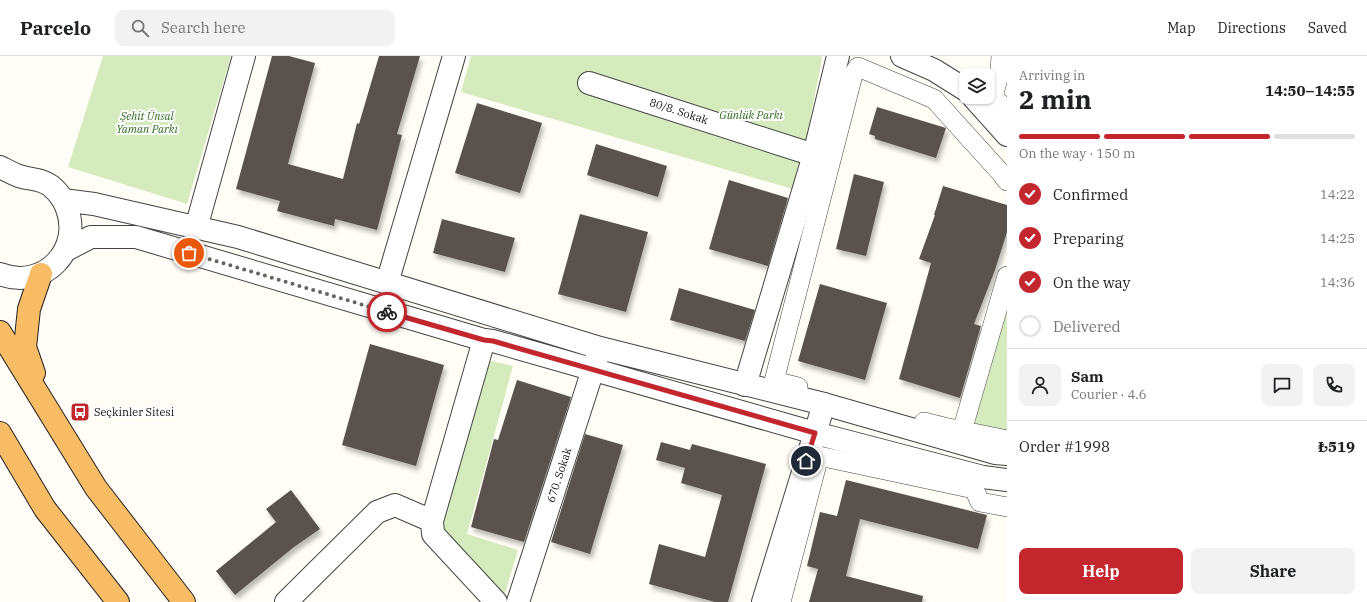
<!DOCTYPE html>
<meta charset="utf-8">
<style>
:root{--surface:#fff;--page:#f2f2f2;--text:#202124;--muted:#757577;--line:#e0e0e0;--accent:#c4262e}
body{margin:0;font-family:"IBM Plex Serif",serif;background:var(--page);color:var(--text);height:100vh;display:flex;flex-direction:column;font-size:15px;white-space:nowrap}
*{box-sizing:border-box;margin:0}
p{font-size:13px;color:var(--muted)}
.icon{flex:none;width:22px;height:22px;fill:none;stroke:currentColor;stroke-width:2;stroke-linecap:round;stroke-linejoin:round}
.map{position:relative;flex:1;overflow:hidden}
.details{display:flex;flex-direction:column;background:var(--surface);width:360px}
.details>*{flex:none}
.tools{position:absolute;left:959px;top:12px;display:grid;gap:8px}
.tools a{display:grid;place-items:center;width:36px;height:36px;border-radius:8px;background:var(--surface);box-shadow:0 1px 3px #0004;font-size:20px}
.pin{position:absolute;display:grid;place-items:center;width:34px;height:34px;color:#fff;margin:-17px;border:2px solid #fff;border-radius:50%;box-shadow:0 1px 4px #0007}
.courier{position:absolute;display:grid;place-items:center;width:40px;height:40px;margin:-20px;border:3px solid #c4262e;border-radius:50%;background:#fff;color:#222;box-shadow:0 1px 5px #0007}
.headline em{font-style:normal;font-weight:700}
.headline div{display:flex;flex-direction:column-reverse}
.headline{display:flex;align-items:center;justify-content:space-between;height:68px;padding:0 12px}
h1{font-size:26px;font-weight:700;line-height:30px}
.bar{display:grid;grid-template-columns:repeat(4,1fr);gap:6px 4px;align-content:center;height:48px;padding:0 12px}
.bar i{height:5px;border-radius:3px;background:var(--line)}
.bar .on{background:var(--accent)}
.bar p{grid-column:span 4}
.line{display:flex;align-items:center;gap:10px;padding:0 12px;border-top:1px solid var(--line)}
.line div{flex:1}
.round{display:grid;place-items:center;flex:none;width:42px;height:42px;border-radius:8px;background:var(--page)}
ol{padding:0 12px;list-style:none}
li{display:flex;align-items:center;gap:12px;height:44px}
li p{margin-inline-start:auto}
li .icon{padding:4px;border-radius:50%;background:var(--accent);color:#fff;stroke-width:4}
li:last-child{color:var(--muted)}
li i{width:22px;height:22px;border:2px solid var(--line);border-radius:50%}
.cta{display:flex;gap:8px;margin-top:auto;padding:8px 12px}
.cta a{flex:1;height:46px;border-radius:8px;background:var(--accent);color:#fff;font-size:16px;font-weight:700;line-height:46px;text-align:center}
.cta a+a{background:var(--page);color:var(--text)}
header{display:flex;align-items:center;gap:24px;box-sizing:border-box;height:56px;padding:0 20px;background:var(--surface);border-bottom:1px solid var(--line)}
header strong{font-size:19px}
nav{display:flex;gap:22px;margin-inline-start:auto;font-size:14px}
.search{width:280px;height:36px;background:var(--page);display:flex;align-items:center;gap:10px;box-sizing:border-box;padding:0 14px;border-radius:8px;color:var(--muted);font-size:15px}
main{display:flex;flex:1;min-height:0}
.map>svg:first-child{display:block}
.green{fill:#d5ebbd}
.building{fill:#5a524d;filter:url(#shadow)}
.lines{fill:none;stroke-linecap:round;stroke-linejoin:round}
.pedestrian-casing{stroke:#444;stroke-width:20}
.minor-casing{stroke:#444;stroke-width:24}
.tertiary-casing{stroke:#444;stroke-width:24}
.trunk-casing{stroke:#222;stroke-width:24}
.pedestrian{stroke:#fff;stroke-width:19}
.minor{stroke:#fff;stroke-width:22}
.tertiary{stroke:#fff;stroke-width:22}
.trunk{stroke:#f7bc64;stroke-width:22}
.done{stroke:#646461;stroke-width:4;stroke-dasharray:0 7.2}
.route{stroke:#c4262e;stroke-width:5}
.labels{text-anchor:middle;dominant-baseline:central;stroke-width:4;stroke-linejoin:round;paint-order:stroke}
.street-label{font-size:11px;fill:#111;stroke:#fff}
.park-label{font-size:11px;font-style:italic;fill:#2f6b1f;stroke:#fff}
.poi-label{font-size:11px;fill:#111;stroke:#fff;text-anchor:start}
</style>
<header>
<strong>Parcelo</strong>
<div class="search"><svg class="icon" aria-label="search" viewBox="0 0 24 24"><circle cx="10" cy="10" r="6"/><path d="M15 15l6 6"/></svg>Search here</div>
<nav><a>Map</a><a>Directions</a><a>Saved</a></nav>
</header>
<main>
<div class="map">
<svg width="1007" height="546" viewBox="0 0 1007 546">
<defs>
<filter id="shadow"><feDropShadow dx="2.5" dy="4.5" stdDeviation="2" flood-color="#0004"/></filter>
</defs>
<rect width="100%" height="100%" fill="#fffdf5"/>
<path class="green" d="M103,0H231L187,148L68,111Z
M471,0H821L822,3L796,134L461,36Z
M1007,254V380L971,370Z
M487,304L513,310L467,478L518,494L503,544L443,478L441,465Z"/>
<path class="building" d="M272,0H289L315,7L288,108L343,123L357,67L359,68L379,0H420L397,78L402,79L377,174L335,163L334,170L277,155L280,145L236,133Z
M477,47L542,67L520,137L455,117Z
M877,51L946,72L936,102L875,83V80L869,78Z
M596,88L667,110L658,141L587,119Z
M854,118L884,126L866,200L836,193Z
M729,124L788,142L768,210L709,193Z
M943,130L1007,149V176L995,214L974,268L981,270L960,342L899,323L931,207L919,203L935,159H934Z
M580,158L648,176L626,256L558,238Z
M442,163L515,182L505,216L433,197Z
M820,228L887,247L865,324L798,305Z
M679,232L755,254L745,285L670,264Z
M370,288L444,309L416,410L342,389Z
M517,324L571,341L524,486L471,471L494,383L498,384Z
M585,378L623,389L590,498L551,486Z
M661,386L690,394L692,388L766,408L728,546H715L649,528L659,488L705,501L722,439L681,427L685,412L656,404Z
M846,424L987,459L978,493L860,463L846,520L923,540L922,546H809L818,513L807,510L820,456L837,460Z
M291,434L320,473L294,491L235,539L216,515L276,466L266,453Z"/>
<g class="lines">
<defs>
<path id="pedestrian" d="M1001,0L1000,15L993,41L1007,54
M798,331L774,325L853,19L858,11L934,43L1001,117L1007,125
M924,366L944,371L1007,384
M962,375L1007,220
M781,546L819,400L974,433L980,446L1007,451"/>
<path id="minor" d="M589,27L814,99
M196,172L244,0
M387,227L454,0
M484,284L432,465L433,478L496,546
M745,329L814,99L838,0
M286,546L377,456L395,449L432,465
M518,546L599,295
M763,546L824,348"/>
<path id="tertiary" d="M902,0L934,14L966,34
M973,41L1007,79
M0,111C6,114 13,118 19,120C31,124 40,122 51,130C57,135 63,143 66,150C84,193 44,235 0,218
M63,144L94,148L238,181L600,292L824,348L995,397L1007,398
M66,194L91,181H136L484,284L493,285L815,377L983,421L1007,424"/>
<path id="trunk" d="M0,276L96,432L184,546
M34,317L25,291L29,253L41,218
M0,377L45,453L118,546"/>
</defs>
<use href="#pedestrian" class="pedestrian-casing"/>
<use href="#minor" class="minor-casing"/>
<use href="#tertiary" class="tertiary-casing"/>
<use href="#trunk" class="trunk-casing"/>
<use href="#pedestrian" class="pedestrian"/>
<use href="#minor" class="minor"/>
<use href="#tertiary" class="tertiary"/>
<use href="#trunk" class="trunk"/>
</g>
<g class="lines">
<path class="done" d="M189,197L387,256"/>
<path class="route" d="M387,256L484,284L493,285L815,377L806,405"/>
</g>
<defs>
<symbol id="bus-square" viewBox="-11 -11 22 22"><rect x="-9" y="-9" width="18" height="18" rx="4" fill="#c4262e" stroke="#fff"/><path d="M-5-6H5V4H4V6H2V4H-2V6H-4V4H-5ZM-3.5-4V0h7V-4ZM-3.5 1.2v1.5H-2V1.2ZM2 1.2v1.5H3.5V1.2Z" fill="#fff"/></symbol>
</defs>
<g fill-rule="evenodd">
<use href="#bus-square" x="69" y="345" width="22" height="22"/>
</g>
<g class="labels">
<g class="street-label">
<text transform="translate(679 55) rotate(18)">80/8. Sokak</text>
<text transform="translate(559 419) rotate(-72)">670. Sokak</text>
</g>
<g class="park-label">
<text x="751" y="59">Günlük Parkı</text>
<text x="147" y="60">Şehit Ünsal<tspan x="147" dy="13">Yaman Parkı</tspan></text>
</g>
<g class="poi-label">
<text x="94" y="356">Seçkinler Sitesi</text>
</g>
</g>
</svg>
<div class="tools">
<a><svg class="icon" aria-label="layers" viewBox="0 0 24 24"><path d="M12 4l9 5-9 5-9-5zM3 14l9 5 9-5"/></svg></a>
</div>
<div class="pin" style="left:189px;top:197px;background:#ea580c"><svg class="icon" aria-label="bag" viewBox="0 0 24 24"><path d="M5 8h14l-1 12H6zM9 8a3 3 0 0 1 6 0"/></svg></div>
<div class="pin" style="left:806px;top:405px;background:#1f2937"><svg class="icon" aria-label="home" viewBox="0 0 24 24"><path d="M3 11l9-7 9 7M6 9v11h12V9"/></svg></div>
<div class="courier" style="left:387px;top:256px"><svg class="icon" aria-label="bike" viewBox="0 0 24 24"><circle cx="6" cy="16" r="4"/><circle cx="18" cy="16" r="4"/><path d="M6 16l4-8h5l3 8M10 8l3 8H6M13 5h3"/></svg></div>
</div>
<section class="details">
<div class="headline"><div><h1>2 min</h1><p>Arriving in</p></div><em>14:50–14:55</em></div>
<div class="bar"><i class="on"></i><i class="on"></i><i class="on"></i><i></i><p>On the way · 150 m</p></div>
<ol>
<li><svg class="icon" aria-label="check" viewBox="0 0 24 24"><path d="M5 12l5 5 9-10"/></svg>Confirmed<p>14:22</p></li>
<li><svg class="icon" aria-label="check" viewBox="0 0 24 24"><path d="M5 12l5 5 9-10"/></svg>Preparing<p>14:25</p></li>
<li><svg class="icon" aria-label="check" viewBox="0 0 24 24"><path d="M5 12l5 5 9-10"/></svg>On the way<p>14:36</p></li>
<li><i></i>Delivered</li>
</ol>
<div class="line" style="height:72px"><a class="round"><svg class="icon" aria-label="person" viewBox="0 0 24 24"><circle cx="12" cy="8" r="4"/><path d="M4 21q1-7 8-7t8 7"/></svg></a><div><b>Sam</b><p>Courier · 4.6</p></div><a class="round"><svg class="icon" aria-label="chat" viewBox="0 0 24 24"><path d="M4 5h16v11H9l-5 4z"/></svg></a><a class="round"><svg class="icon" aria-label="phone" viewBox="0 0 24 24"><path d="M5 4h4l2 5-3 2q2 4 5 5l2-3 5 2v4C11 20 4 13 5 4z"/></svg></a></div>
<div class="line" style="height:52px"><div>Order #1998</div><b>₺519</b></div>
<div class="cta"><a>Help</a><a>Share</a></div>
</section>
</main>
